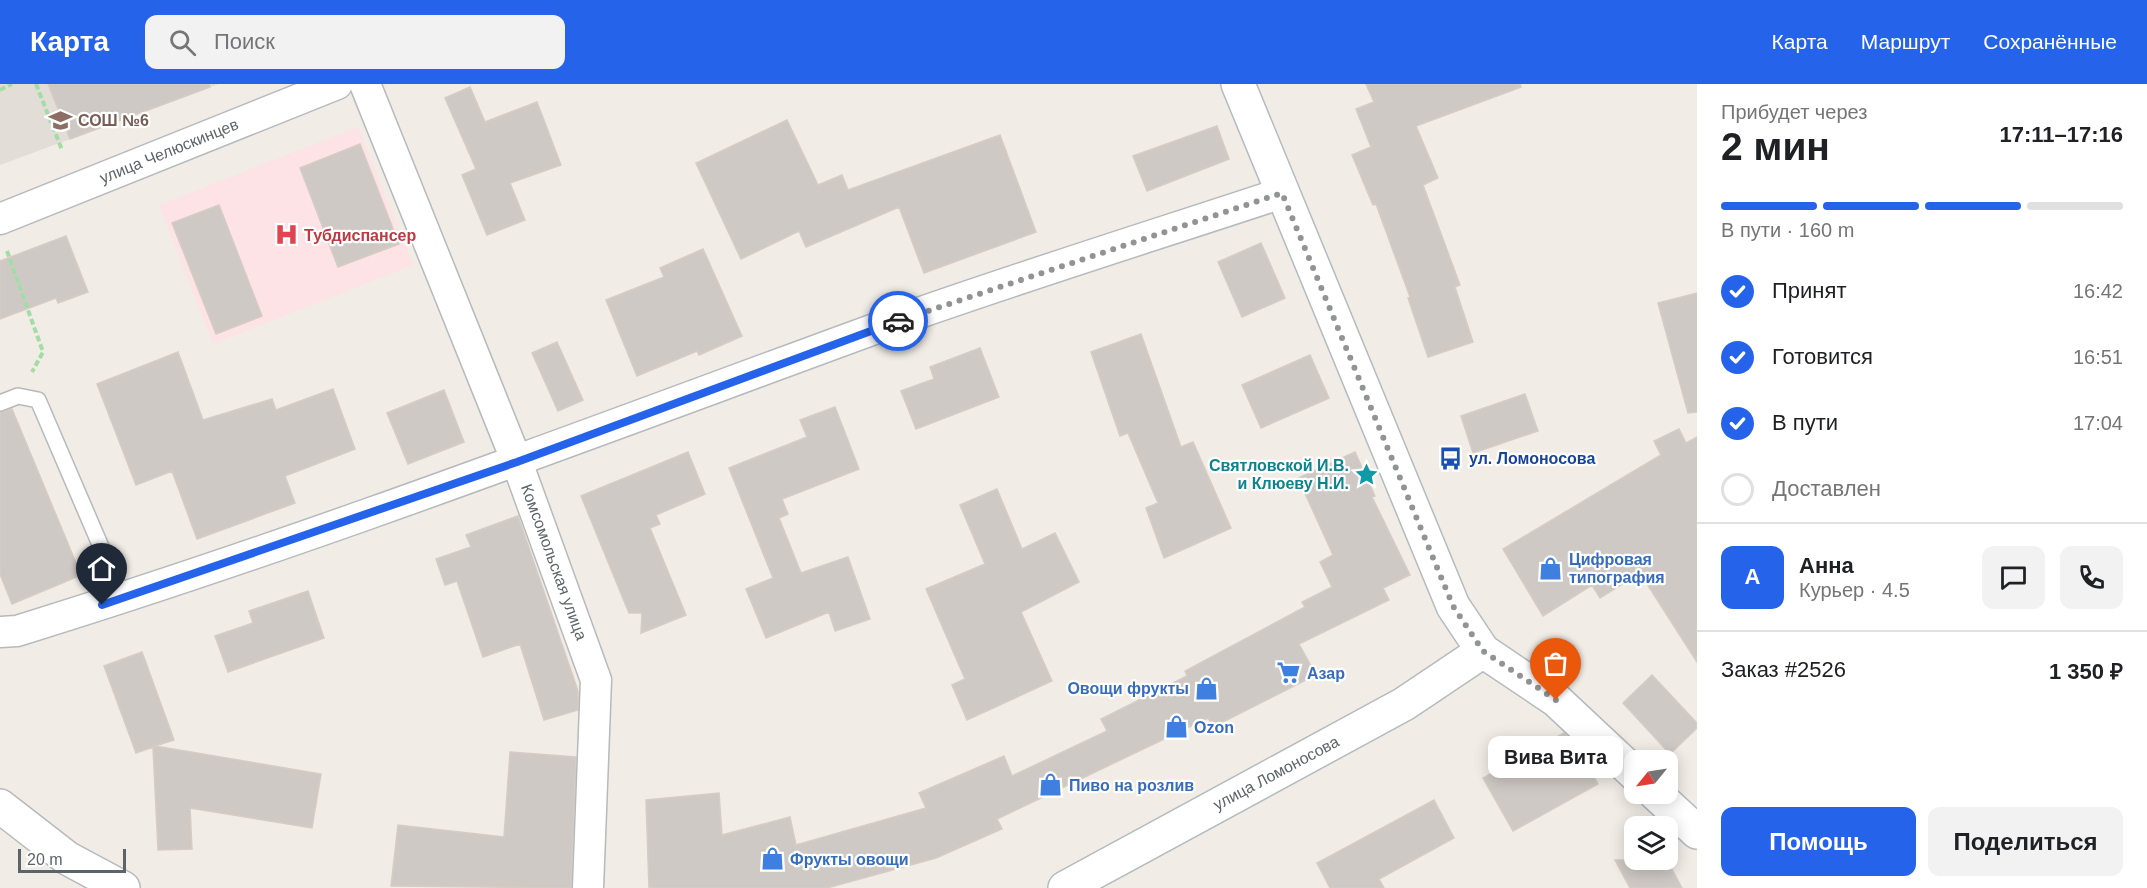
<!DOCTYPE html>
<html lang="ru">
<meta charset="utf-8">
<style>
:root{--surface:#fff;--page:#f2f2f2;--text:#202124;--muted:#757577;--line:#e0e0e0;--accent:#2563eb}
body{margin:0;font-family:Helvetica,sans-serif;background:var(--page);color:var(--text);height:100vh;display:flex;flex-direction:column;font-size:22px;white-space:nowrap}
*{box-sizing:border-box;margin:0}
p{font-size:20px;color:var(--muted)}
.icon{flex:none;width:33px;height:33px;fill:none;stroke:currentColor;stroke-width:2;stroke-linecap:round;stroke-linejoin:round}
.map{position:relative;flex:1;overflow:hidden}
.details{display:flex;flex-direction:column;background:var(--surface);width:450px}
.details>*{flex:none}
.needle{width:39px;rotate:240deg}
.controls{position:absolute;left:1624px;top:666px;display:grid;gap:12px}
.controls a{display:grid;place-items:center;width:54px;height:54px;border-radius:12px;background:var(--surface);box-shadow:0 3px 15px #0003;font-size:30px}
.scale{position:absolute;left:18px;bottom:15px;width:108px;box-sizing:border-box;padding-left:6px;border:3px solid #5d6467;border-top:0;font-size:16px;line-height:21px;white-space:nowrap;color:#5d6467;-webkit-text-stroke:4px #fff;paint-order:stroke}
.pin{position:absolute;display:grid;place-items:center;width:51px;height:51px;color:#fff;margin:-62px -26px;border-radius:50% 50% 50% 0;rotate:-45deg;box-shadow:0 0 6px #0007}
.pin .icon{rotate:45deg}
.courier{position:absolute;display:grid;place-items:center;width:60px;height:60px;margin:-30px;border:4px solid #2563eb;border-radius:50%;background:#fff;color:#222;box-shadow:0 2px 8px #0007}
.bubble{position:absolute;height:42px;border-radius:12px;background:var(--surface);box-shadow:0 3px 15px #0003;font-size:20px;font-weight:700;line-height:42px;text-align:center}
.overview em{font-style:normal;font-weight:700}
.overview div{display:flex;flex-direction:column-reverse}
.overview{display:flex;align-items:center;justify-content:space-between;height:102px;padding:0 24px}
h1{font-size:39px;font-weight:700;line-height:45px}
.bar{display:grid;grid-template-columns:repeat(4,1fr);gap:9px 6px;align-content:center;height:72px;padding:0 24px}
.bar i{height:8px;border-radius:4px;background:var(--line)}
.bar .selected{background:var(--accent)}
.bar p{grid-column:span 4}
.line{display:flex;align-items:center;gap:15px;padding:0 24px;border-top:2px solid var(--line)}
.line div{flex:1}
.round{display:grid;place-items:center;flex:none;width:63px;height:63px;border-radius:12px;background:var(--page)}
ol{padding:0 24px;list-style:none}
li{display:flex;align-items:center;gap:18px;height:66px}
li p{margin-inline-start:auto}
li .icon{padding:6px;border-radius:50%;background:var(--accent);color:#fff;stroke-width:4}
li:last-child{color:var(--muted)}
li i{width:33px;height:33px;border:3px solid var(--line);border-radius:50%}
.primary-button{display:flex;gap:12px;margin-top:auto;padding:12px 24px}
.primary-button a{flex:1;height:69px;border-radius:12px;background:var(--accent);color:#fff;font-size:24px;font-weight:700;line-height:69px;text-align:center}
.primary-button a+a{background:var(--page);color:var(--text)}
header{display:flex;align-items:center;gap:36px;box-sizing:border-box;height:84px;padding:0 30px;background:var(--accent);color:#fff}
header strong{font-size:28px}
nav{display:flex;gap:33px;margin-inline-start:auto;font-size:21px}
.search{width:420px;height:54px;background:var(--page);display:flex;align-items:center;gap:15px;box-sizing:border-box;padding:0 21px;border-radius:12px;color:var(--muted);font-size:22px}
main{display:flex;flex:1;min-height:0}
.map>svg:first-child{display:block}
.education{fill:#e3ddd7}
.medical{fill:#fde2e6}
.building{fill:#cec9c5;stroke:#d6ccc4;stroke-width:1.5}
.lines{fill:none;stroke-linecap:round;stroke-linejoin:round}
.service-casing{stroke:#b6babd;stroke-width:18}
.minor-casing{stroke:#b6babd;stroke-width:33}
.tertiary-casing{stroke:#b6babd;stroke-width:36}
.secondary-casing{stroke:#b4bbbe;stroke-width:36}
.path{stroke:#a3dda6;stroke-width:4;stroke-dasharray:6 3;stroke-linecap:butt}
.service{stroke:#fff;stroke-width:15}
.minor{stroke:#fff;stroke-width:30}
.tertiary{stroke:#fff;stroke-width:33}
.secondary{stroke:#fff;stroke-width:33}
.done{stroke:#919493;stroke-width:6;stroke-dasharray:0 10.8}
.route{stroke:#2563eb;stroke-width:8}
.labels{text-anchor:middle;dominant-baseline:central;stroke-width:4.5;stroke-linejoin:round;paint-order:stroke}
.education-label{font-size:16px;font-weight:bold;fill:#785e54;stroke:#fff;text-anchor:start}
.street-label{font-size:16px;fill:#5d6467;stroke:#fff}
.health-label{font-size:16px;font-weight:bold;fill:#be3a42;stroke:#fff;text-anchor:start}
.transit-label{font-size:16px;font-weight:bold;fill:#164399;stroke:#fff;text-anchor:start}
.culture-label{font-size:16px;font-weight:bold;fill:#0d838f;stroke:#fff;text-anchor:end}
.shop-label{font-size:16px;font-weight:bold;fill:#366cbe;stroke:#fff;text-anchor:start}
</style>
<header>
<strong>Карта</strong>
<div class="search"><svg class="icon" aria-label="search" viewBox="0 0 24 24"><circle cx="10" cy="10" r="6"/><path d="M15 15l6 6"/></svg>Поиск</div>
<nav><a>Карта</a><a>Маршрут</a><a>Сохранённые</a></nav>
</header>
<main>
<div class="map">
<svg width="1697" height="804" viewBox="0 0 1697 804">
<rect width="100%" height="100%" fill="#f1ece6"/>
<path class="education" d="M0,0H219L0,81Z"/>
<path class="medical" d="M358,43L413,181L213,260L159,121Z"/>
<path class="building" d="M48,0H209L210,3L70,55Z
M1366,0H1520L1521,3L1416,42L1438,94L1423,101L1460,201L1455,203L1473,258L1428,273L1408,214L1410,213L1376,120L1373,121L1352,71L1371,63L1356,25L1374,18Z
M470,3L485,38L537,18L561,81L510,99L525,136L487,151L462,91L476,85L445,14Z
M787,36L818,101L842,91L848,106L1000,51L1036,148L924,189L899,123L806,163L799,147L741,175L696,79Z
M1217,42L1229,75L1147,107L1133,72Z
M360,60L399,160L338,183L300,84Z
M219,121L262,232L216,250L172,139Z
M66,152L88,208L58,219L56,214L0,235V177Z
M1261,159L1285,214L1242,233L1218,178Z
M703,165L742,252L699,271L697,267L637,292L606,216L664,193L660,184Z
M1697,209V328L1688,329L1658,219Z
M1141,250L1181,363L1193,358L1231,444L1164,474L1146,424L1158,419L1128,349L1120,352L1091,268Z
M557,258L583,316L558,327L532,269Z
M980,264L999,313L916,345L901,307L934,295L930,283Z
M178,268L203,336L272,315L276,326L333,305L355,365L285,392L295,419L197,455L172,387L136,401L97,300Z
M1310,271L1329,314L1261,344L1242,301Z
M444,306L464,358L408,380L387,329Z
M1525,310L1538,347L1473,369L1461,332Z
M835,323L859,385L782,415L788,430L779,434L801,489L848,473L870,535L835,547L829,528L766,554L746,505L773,494L729,384L807,353L800,336Z
M12,325L81,491L12,520L0,490V329Z
M1679,345L1686,359L1697,353V578L1640,489L1600,514L1592,501L1543,532L1503,465L1661,371L1654,357Z
M688,368L705,410L656,431L660,440L650,444L686,531L641,549L642,529H629L581,412Z
M1355,368L1375,412L1372,413L1410,491L1383,504L1389,516L1299,560L1316,591L1213,643L1208,634L997,735L1002,745L936,774L827,804H649L646,716L719,709L722,751L790,733L796,761L926,724L919,709L1004,672L1012,692L1107,647L1101,635L1187,592L1185,587L1305,523L1302,518L1332,503L1320,478L1333,471L1298,394Z
M997,405L1022,465L1055,449L1079,498L1021,528L1052,597L967,636L952,601L965,595L926,505L985,480L960,421Z
M518,432L578,607V626L544,636L520,560L483,573L457,497L445,501L436,475L471,463L466,451Z
M308,507L324,554L228,588L215,552L253,539L249,527Z
M142,568L174,656L155,662L321,690L312,744L190,724L192,765L158,766L153,663L136,669L104,582Z
M1652,591L1697,639V644L1670,670L1623,619Z
M1564,649L1577,662L1598,700L1513,747L1483,694Z
M510,668L576,673L571,804L391,802L398,741L504,753Z
M1434,716L1454,754L1379,795L1384,804H1330L1317,779Z
M1615,776H1667L1682,804H1630Z"/>
<g class="lines">
<defs>
<path id="service" d="M0,319L18,312L38,316L123,514"/>
<path id="minor" d="M365,0L517,378L596,596L588,804
M0,135L337,0
M0,548L17,547C315,455 606,343 899,236C1026,191 1155,151 1282,109"/>
<path id="tertiary" d="M0,722L67,774L123,804"/>
<path id="secondary" d="M1238,0L1453,522L1483,567L1556,616L1635,690
M1656,710L1697,748
M1065,804L1404,620L1483,567"/>
</defs>
<use href="#service" class="service-casing"/>
<use href="#minor" class="minor-casing"/>
<use href="#tertiary" class="tertiary-casing"/>
<use href="#secondary" class="secondary-casing"/>
<path class="path" d="M36,0L62,66
M0,6L12,0
M7,167L43,268L32,288"/>
<use href="#service" class="service"/>
<use href="#minor" class="minor"/>
<use href="#tertiary" class="tertiary"/>
<use href="#secondary" class="secondary"/>
</g>
<g class="lines">
<path class="done" d="M898,237L1282,109L1453,522L1483,567L1556,616"/>
<path class="route" d="M102,521L517,378L898,237"/>
</g>
<defs>
<symbol id="school-bare" viewBox="-9 -9 18 18"><path d="M0-5L7-2L0 1L-7-2ZM-4 1L0 2.5L4 1V4Q0 6-4 4Z" fill="#8d6e63" stroke="#fff" stroke-width="2.5" paint-order="stroke"/></symbol>
<symbol id="hospital-bare" viewBox="-9 -9 18 18"><path d="M-5-5h3v3.5h4V-5h3V5h-3V1.5h-4V5h-3Z" fill="#e0444e" stroke="#fff" stroke-width="2.5" paint-order="stroke"/></symbol>
<symbol id="bus-bare" viewBox="-9 -9 18 18"><path d="M-5-6H5V4H4V6H2V4H-2V6H-4V4H-5ZM-3.5-4V0h7V-4ZM-3.5 1.2v1.5H-2V1.2ZM2 1.2v1.5H3.5V1.2Z" fill="#1a4fb4" stroke="#fff" stroke-width="2.5" paint-order="stroke"/></symbol>
<symbol id="sight-bare" viewBox="-9 -9 18 18"><path d="M0-6L1.8-2.2L6-1.7L2.9 1.2L3.7 5.4L0 3.3L-3.7 5.4L-2.9 1.2L-6-1.7L-1.8-2.2Z" fill="#0f9aa8" stroke="#fff" stroke-width="2.5" paint-order="stroke"/></symbol>
<symbol id="shop-bare" viewBox="-9 -9 18 18"><path d="M-5-2.5h2.3a2.7 3.5 0 0 1 5.4 0H5L5.5 6h-11ZM-1.5-2.5h3a1.5 2.3 0 0 0-3 0Z" fill="#3f7fe0" stroke="#fff" stroke-width="2.5" paint-order="stroke"/></symbol>
<symbol id="supermarket-bare" viewBox="-9 -9 18 18"><path d="M-6-5.5h2.5l.6 2H6L4.5 2H-2.5L-4.4-4H-6ZM-1.5 3.2a1.3 1.3 0 1 0 .1 0ZM3 3.2a1.3 1.3 0 1 0 .1 0Z" fill="#3f7fe0" stroke="#fff" stroke-width="2.5" paint-order="stroke"/></symbol>
</defs>
<g fill-rule="evenodd">
<use href="#school-bare" x="44" y="20" width="33" height="33"/>
<use href="#hospital-bare" x="270" y="134" width="33" height="33"/>
<use href="#bus-bare" x="1434" y="358" width="33" height="33"/>
<use href="#sight-bare" x="1350" y="374" width="33" height="33"/>
<use href="#shop-bare" x="1534" y="468" width="33" height="33"/>
<use href="#supermarket-bare" x="1272" y="572" width="33" height="33"/>
<use href="#shop-bare" x="1190" y="588" width="33" height="33"/>
<use href="#shop-bare" x="1160" y="626" width="33" height="33"/>
<use href="#shop-bare" x="1034" y="684" width="33" height="33"/>
<use href="#shop-bare" x="756" y="758" width="33" height="33"/>
</g>
<g class="labels">
<g class="education-label">
<text x="78" y="36">СОШ №6</text>
</g>
<g class="street-label">
<text transform="translate(169 67) rotate(-22)">улица Челюскинцев</text>
<text transform="translate(554 478) rotate(70)">Комсомольская улица</text>
<text transform="translate(1276 689) rotate(-28)">улица Ломоносова</text>
</g>
<g class="health-label">
<text x="304" y="151">Тубдиспансер</text>
</g>
<g class="transit-label">
<text x="1469" y="374">ул. Ломоносова</text>
</g>
<g class="culture-label">
<text x="1349" y="381">Святловской И.В.<tspan x="1349" dy="18">и Клюеву Н.И.</tspan></text>
</g>
<g class="shop-label">
<text x="1569" y="475">Цифровая<tspan x="1569" dy="18">типография</tspan></text>
<text x="1307" y="589">Азар</text>
<text x="1189" y="604" text-anchor="end">Овощи фрукты</text>
<text x="1194" y="643">Ozon</text>
<text x="1069" y="701">Пиво на розлив</text>
<text x="790" y="775">Фрукты овощи</text>
</g>
</g>
</svg>
<div class="controls">
<a><svg class="needle" viewBox="-14 -14 28 28"><path d="M0-13l5 13h-10z" fill="#e53935"/><path d="M0 13l5-13h-10z" fill="#757577"/></svg></a>
<a><svg class="icon" aria-label="layers" viewBox="0 0 24 24"><path d="M12 4l9 5-9 5-9-5zM3 14l9 5 9-5"/></svg></a>
</div>
<div class="scale">20 m</div>
<div class="pin" style="left:1556px;top:616px;background:#ea580c"><svg class="icon" aria-label="bag" viewBox="0 0 24 24"><path d="M5 8h14l-1 12H6zM9 8a3 3 0 0 1 6 0"/></svg></div>
<div class="pin" style="left:102px;top:521px;background:#1f2937"><svg class="icon" aria-label="home" viewBox="0 0 24 24"><path d="M3 11l9-7 9 7M6 9v11h12V9"/></svg></div>
<div class="courier" style="left:898px;top:237px"><svg class="icon" aria-label="car" viewBox="0 0 24 24"><path d="M5 17H2v-5l4-1 3-4h7l3 4 3 1v5h-3M9 17h6M6 11h13"/><circle cx="7" cy="17" r="2"/><circle cx="17" cy="17" r="2"/></svg></div>
<div class="bubble" style="left:1488px;top:652px;width:135px">Вива Вита</div>
</div>
<section class="details">
<div class="overview"><div><h1>2 мин</h1><p>Прибудет через</p></div><em>17:11–17:16</em></div>
<div class="bar"><i class="selected"></i><i class="selected"></i><i class="selected"></i><i></i><p>В пути · 160 m</p></div>
<ol>
<li><svg class="icon" aria-label="check" viewBox="0 0 24 24"><path d="M5 12l5 5 9-10"/></svg>Принят<p>16:42</p></li>
<li><svg class="icon" aria-label="check" viewBox="0 0 24 24"><path d="M5 12l5 5 9-10"/></svg>Готовится<p>16:51</p></li>
<li><svg class="icon" aria-label="check" viewBox="0 0 24 24"><path d="M5 12l5 5 9-10"/></svg>В пути<p>17:04</p></li>
<li><i></i>Доставлен</li>
</ol>
<div class="line" style="height:108px"><b class="round" style="background:var(--accent);color:#fff">А</b><div><b>Анна</b><p>Курьер · 4.5</p></div><a class="round"><svg class="icon" aria-label="chat" viewBox="0 0 24 24"><path d="M4 5h16v11H9l-5 4z"/></svg></a><a class="round"><svg class="icon" aria-label="phone" viewBox="0 0 24 24"><path d="M5 4h4l2 5-3 2q2 4 5 5l2-3 5 2v4C11 20 4 13 5 4z"/></svg></a></div>
<div class="line" style="height:78px"><div>Заказ #2526</div><b>1 350 ₽</b></div>
<div class="primary-button"><a>Помощь</a><a>Поделиться</a></div>
</section>
</main>
